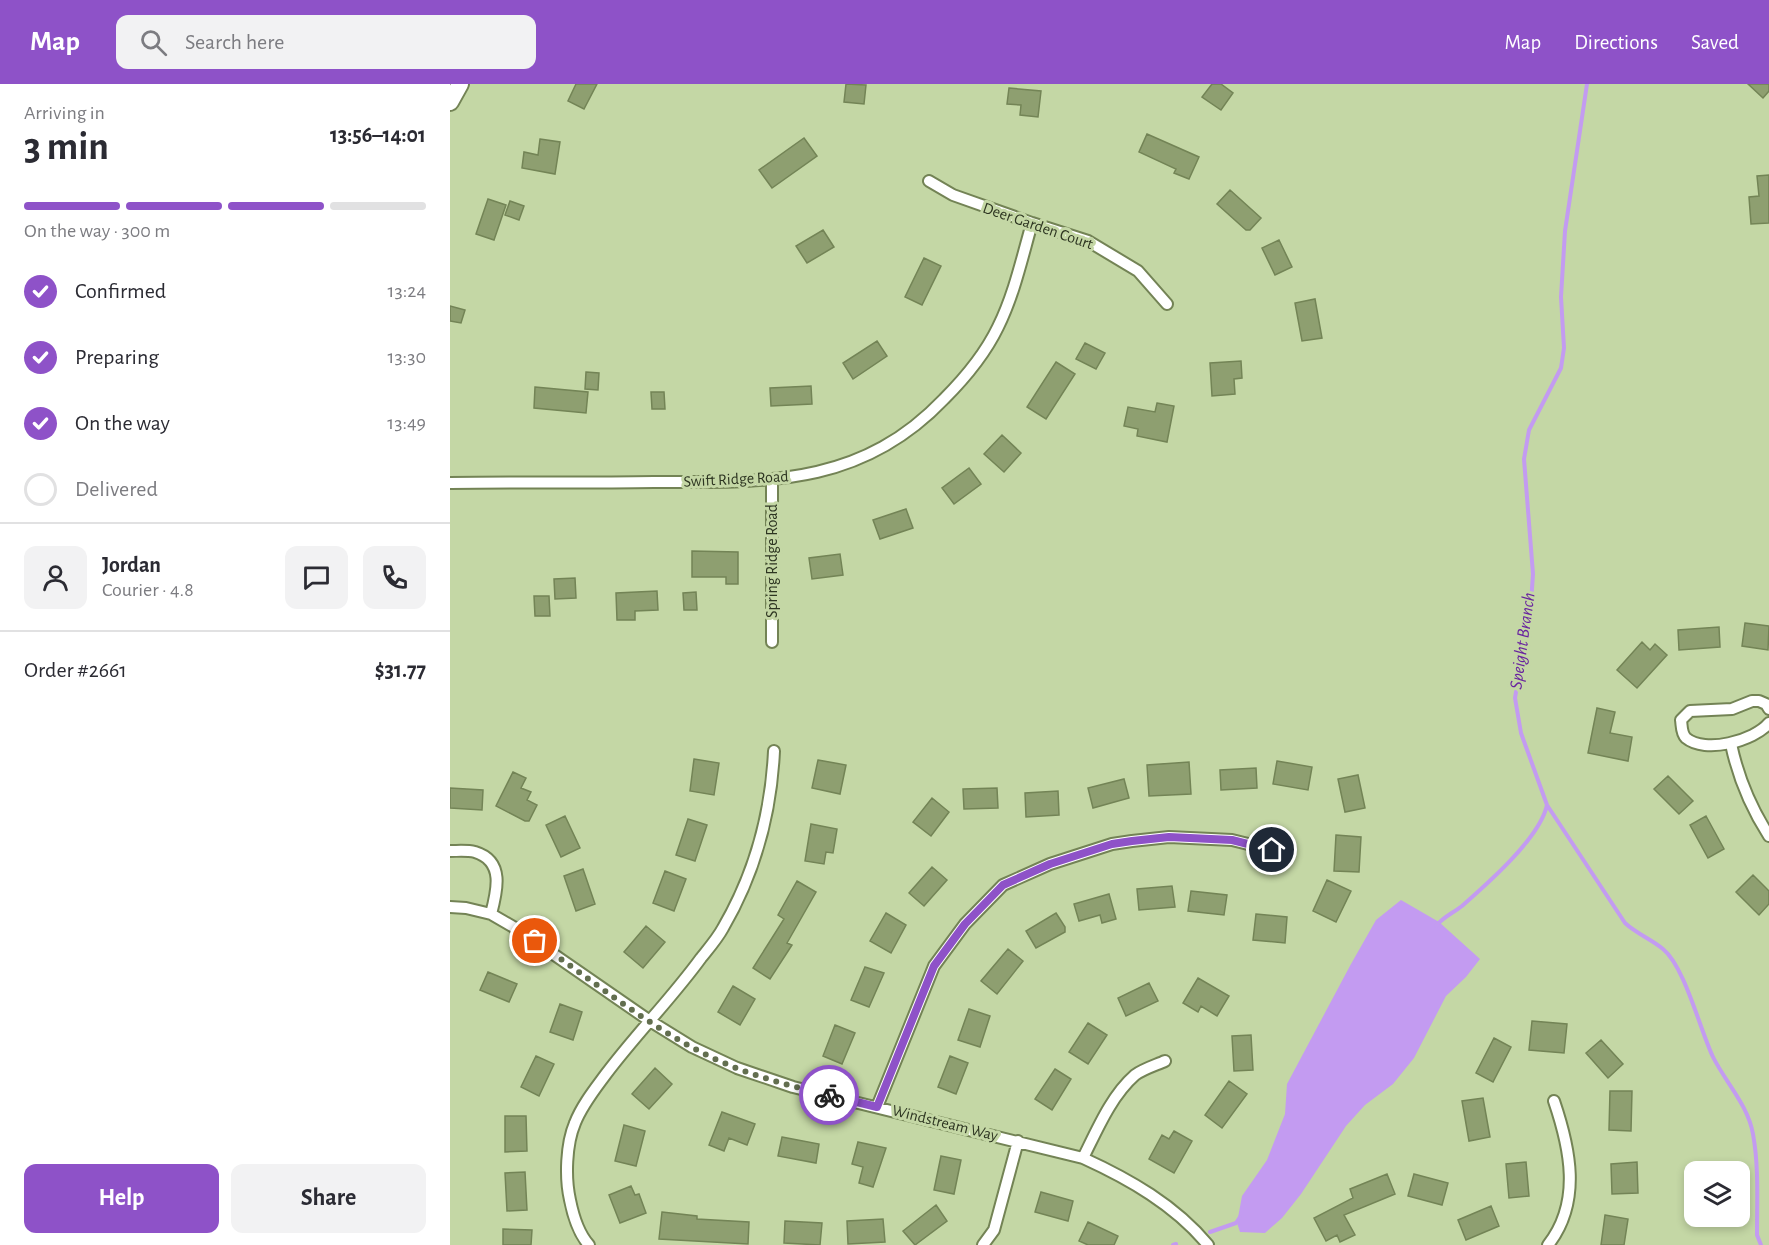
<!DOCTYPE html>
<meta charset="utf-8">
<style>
:root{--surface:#fff;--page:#f2f2f3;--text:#2b2b33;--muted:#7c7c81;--line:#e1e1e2;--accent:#8e52c8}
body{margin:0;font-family:"Alegreya Sans",sans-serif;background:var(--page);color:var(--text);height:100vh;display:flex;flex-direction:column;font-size:22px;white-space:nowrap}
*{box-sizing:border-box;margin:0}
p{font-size:20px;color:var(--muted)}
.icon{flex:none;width:33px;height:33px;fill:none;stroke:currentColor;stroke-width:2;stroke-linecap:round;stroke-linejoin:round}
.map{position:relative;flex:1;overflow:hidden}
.panel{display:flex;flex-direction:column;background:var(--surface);width:450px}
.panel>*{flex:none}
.buttons{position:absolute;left:1234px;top:1077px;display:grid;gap:12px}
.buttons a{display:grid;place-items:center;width:66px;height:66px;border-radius:12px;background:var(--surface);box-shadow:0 3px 9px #0003;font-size:30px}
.pin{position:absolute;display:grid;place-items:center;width:51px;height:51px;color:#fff;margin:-26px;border:3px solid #fff;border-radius:50%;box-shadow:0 2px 6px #0007}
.courier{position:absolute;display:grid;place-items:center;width:60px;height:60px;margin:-30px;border:4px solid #8e52c8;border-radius:50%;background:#fff;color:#222;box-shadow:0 2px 8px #0007}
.head em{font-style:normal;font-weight:700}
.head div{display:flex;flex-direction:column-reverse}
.head{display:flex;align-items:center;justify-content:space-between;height:102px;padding:0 24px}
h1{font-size:39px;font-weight:700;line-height:45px}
.bar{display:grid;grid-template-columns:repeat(4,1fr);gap:9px 6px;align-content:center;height:72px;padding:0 24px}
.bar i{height:8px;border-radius:4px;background:var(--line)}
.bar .on{background:var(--accent)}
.bar p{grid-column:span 4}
.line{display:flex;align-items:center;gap:15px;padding:0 24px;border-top:2px solid var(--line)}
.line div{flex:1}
.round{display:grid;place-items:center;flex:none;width:63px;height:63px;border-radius:12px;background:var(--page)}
ol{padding:0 24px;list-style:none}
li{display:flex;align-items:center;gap:18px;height:66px}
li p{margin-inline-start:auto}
li .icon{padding:6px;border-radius:50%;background:var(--accent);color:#fff;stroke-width:4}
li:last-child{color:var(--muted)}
li i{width:33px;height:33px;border:3px solid var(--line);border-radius:50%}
.cta{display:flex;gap:12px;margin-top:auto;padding:12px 24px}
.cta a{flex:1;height:69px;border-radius:12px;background:var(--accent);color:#fff;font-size:24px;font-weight:700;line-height:69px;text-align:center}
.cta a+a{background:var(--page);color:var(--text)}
header{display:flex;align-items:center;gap:36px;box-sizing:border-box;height:84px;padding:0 30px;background:var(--accent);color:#fff}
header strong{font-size:28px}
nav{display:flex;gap:33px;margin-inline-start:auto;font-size:21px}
.search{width:420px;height:54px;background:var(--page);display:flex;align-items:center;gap:15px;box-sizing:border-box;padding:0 21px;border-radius:12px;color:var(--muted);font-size:22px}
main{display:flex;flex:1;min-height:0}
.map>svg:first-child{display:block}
.water{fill:#c39bf1}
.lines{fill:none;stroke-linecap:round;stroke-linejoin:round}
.stream{stroke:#c39bf1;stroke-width:4}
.building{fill:#8e9f70;stroke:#738456;stroke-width:1.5}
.minor-casing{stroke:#738355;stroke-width:14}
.primary-casing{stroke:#738355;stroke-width:20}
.minor{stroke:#fff;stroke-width:10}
.primary{stroke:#fff;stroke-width:16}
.done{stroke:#626e4f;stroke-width:6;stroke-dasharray:0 10.8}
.route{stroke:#8e52c8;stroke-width:8}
.labels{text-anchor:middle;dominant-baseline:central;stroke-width:6;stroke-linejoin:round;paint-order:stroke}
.street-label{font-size:16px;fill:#2d3521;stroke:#c4d7a5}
.water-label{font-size:18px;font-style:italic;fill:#68229f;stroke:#c4d7a5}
</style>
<header>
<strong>Map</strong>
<div class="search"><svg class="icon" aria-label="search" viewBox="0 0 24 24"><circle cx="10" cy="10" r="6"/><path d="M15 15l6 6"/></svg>Search here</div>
<nav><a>Map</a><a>Directions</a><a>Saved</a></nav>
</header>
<main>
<section class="panel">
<div class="head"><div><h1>3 min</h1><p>Arriving in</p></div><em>13:56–14:01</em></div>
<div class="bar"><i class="on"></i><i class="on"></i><i class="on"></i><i></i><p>On the way · 300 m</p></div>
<ol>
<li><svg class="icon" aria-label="check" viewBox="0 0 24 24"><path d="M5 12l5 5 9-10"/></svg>Confirmed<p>13:24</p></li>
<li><svg class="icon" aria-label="check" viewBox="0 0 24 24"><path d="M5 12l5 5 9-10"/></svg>Preparing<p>13:30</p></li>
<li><svg class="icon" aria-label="check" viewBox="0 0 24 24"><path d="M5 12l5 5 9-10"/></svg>On the way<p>13:49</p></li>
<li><i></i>Delivered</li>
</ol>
<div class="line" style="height:108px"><a class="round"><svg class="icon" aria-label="person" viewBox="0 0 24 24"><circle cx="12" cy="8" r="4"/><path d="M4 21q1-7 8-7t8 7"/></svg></a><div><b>Jordan</b><p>Courier · 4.8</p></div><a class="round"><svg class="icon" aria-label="chat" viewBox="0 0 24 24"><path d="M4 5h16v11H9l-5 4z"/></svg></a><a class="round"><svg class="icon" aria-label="phone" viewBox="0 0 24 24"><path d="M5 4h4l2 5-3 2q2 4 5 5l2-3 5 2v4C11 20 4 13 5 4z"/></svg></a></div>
<div class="line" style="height:78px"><div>Order #2661</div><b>$31.77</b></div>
<div class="cta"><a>Help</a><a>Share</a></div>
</section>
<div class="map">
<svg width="1319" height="1161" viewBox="0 0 1319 1161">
<rect width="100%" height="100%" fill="#c4d7a5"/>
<path class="water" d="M951,816L989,838L1030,875L1016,893L996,912L964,974L943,1000L915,1021L896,1042L851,1110L832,1134L815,1149L790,1148L787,1139L792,1112L817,1076L835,1030L837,1000L901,880L926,836Z"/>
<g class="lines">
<path class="stream" d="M1137,0L1115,147L1111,213L1114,264L1111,284L1079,346L1074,375L1083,490L1081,519L1065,614L1071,649L1097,721L1175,839C1187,850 1201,855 1213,865C1235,883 1250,946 1263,973C1276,999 1298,1021 1303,1050C1309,1083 1307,1118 1307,1151L1311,1161
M986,842C993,833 1003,829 1012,822C1037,800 1090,754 1097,721
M760,1148L786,1139L790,1133
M723,1161L726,1160"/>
</g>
<path class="building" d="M126,0H147L134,25L118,17Z
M396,0L416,1L414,20L394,18Z
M762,0H771L783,9L771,26L752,13Z
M1298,0H1319V7L1313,14Z
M559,4L591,7L588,33L570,31L571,21L557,20Z
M697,50L749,73L739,95L724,89L726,85L689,68Z
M354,54L367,72L322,104L309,86Z
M90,55L110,58L105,90L72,84L74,68L88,71Z
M1319,91V139L1301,140L1299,113L1309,112L1307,92Z
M780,106L811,134L800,146H796L767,120Z
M38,115L56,121L44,156L26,150Z
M60,117L74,122L69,136L55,131Z
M373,146L384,163L357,179L346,162Z
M829,156L842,183L825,191L812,164Z
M474,174L491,182L472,221L455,213Z
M865,215L872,254L852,257L845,219Z
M0,222L15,226L11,239L0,237Z
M427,257L437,272L403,295L393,279Z
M635,259L655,269L646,285L626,275Z
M791,277L792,294L784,295L785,310L762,312L760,279Z
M606,278L625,290L596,335L577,323Z
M136,288L149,289L148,306L135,305Z
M361,302L362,320L321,322L320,304Z
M85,303L138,308L136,329L84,324Z
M201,308H214L215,325H202Z
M707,319L724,322L717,358L687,352L688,345L674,342L678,323L705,328Z
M552,351L571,369L554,388L534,370Z
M519,384L531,400L504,420L492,404Z
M456,425L463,444L430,455L423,436Z
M242,467L288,468V500H276V493H242Z
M390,470L393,491L362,495L359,474Z
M125,494L126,514L105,515L104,495Z
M207,507L208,526L185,527V536H167L166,509Z
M246,508L247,526H234L233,509Z
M84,512H99L100,532H85Z
M1295,539L1319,542L1318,566L1292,562Z
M1269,543L1270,563L1229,566L1228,546Z
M1192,558L1200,566L1205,560L1217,571L1187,604L1167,586Z
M1147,624L1165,628L1160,649L1182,653L1178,677L1138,669Z
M244,675L269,679L264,711L240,707Z
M368,676L396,681L390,710L362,704Z
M827,677L862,683L858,706L823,700Z
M739,678L741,710L699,712L697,681Z
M806,684L807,704L771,706L770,686Z
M63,688L76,694L71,704L81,708L77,716L87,721L79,737H75L46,722Z
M908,691L915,724L895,728L888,695Z
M1218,692L1243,717L1229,730L1204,705Z
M674,695L679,714L643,724L638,704Z
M0,704L33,706L32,726L0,724Z
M547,704L548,724L514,725L513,705Z
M608,707L609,731L576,733L575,709Z
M482,714L499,728L481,752L463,738Z
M115,732L130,764L111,773L96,741Z
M1256,732L1274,765L1258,774L1240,741Z
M238,735L257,741L245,777L226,771Z
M361,740L387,745L383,769L376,768L374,780L355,777Z
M886,751L911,753L909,788L884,787Z
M482,783L497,796L474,822L459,809Z
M133,785L145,820L126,827L114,792Z
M215,787L236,795L224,827L203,819Z
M1303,791L1319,807V820L1309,831L1286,808Z
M877,796L901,807L886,838L863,827Z
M347,797L366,808L337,859L342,861L320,895L303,884L334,835L328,831Z
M722,802L725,823L689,826L687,805Z
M741,807L777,811L774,831L738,827Z
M659,810L666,835L652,839L650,831L629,837L624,820Z
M436,829L456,841L441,869L420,857Z
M606,829L615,843V848L586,864L576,847Z
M806,830L837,833L835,859L803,856Z
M196,842L215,858L193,884L174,868Z
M558,865L573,877L547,910L531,897Z
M415,883L434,889L419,923L401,916Z
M38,888L67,900L59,918L30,906Z
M748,894L779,912L767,932L751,922L748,928L733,919Z
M699,899L708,917L676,932L668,914Z
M283,902L305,915L290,941L268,928Z
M110,920L132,928L123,956L100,948Z
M519,925L540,932L530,963L508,956Z
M1082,937L1117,940L1114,969L1079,966Z
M638,939L657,951L638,980L619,968Z
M385,941L405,949L392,980L373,972Z
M801,951L803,986L784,987L782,952Z
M1044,954L1061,963L1043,998L1026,989Z
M1151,956L1173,980L1158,994L1136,969Z
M86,972L104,980L89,1012L71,1003Z
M500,972L518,979L506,1010L488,1003Z
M205,984L222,1000L199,1025L182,1010Z
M605,985L621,995L602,1026L585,1015Z
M779,997L797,1010L772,1044L755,1031Z
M1160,1007H1182L1181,1047L1159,1046Z
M1033,1014L1040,1053L1019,1057L1012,1017Z
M272,1028L305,1040L297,1061L279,1054L274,1067L259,1061Z
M55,1032H76L77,1067L55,1068Z
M174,1041L195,1047L186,1082L165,1077Z
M724,1047L742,1057L724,1089L699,1075L712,1051L719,1055Z
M332,1053L369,1060L366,1079L328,1072Z
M408,1058L436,1064L423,1103L409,1099L413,1083L402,1080Z
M491,1072L511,1076L504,1110L484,1106Z
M1076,1078L1079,1112L1059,1114L1056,1080Z
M1187,1078L1188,1109L1162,1110L1161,1080Z
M75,1088L77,1126L57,1127L55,1089Z
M937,1090L945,1110L894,1131L905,1151L890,1158L887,1151L876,1157L864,1134L903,1114L900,1105Z
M964,1090L998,1099L992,1121L958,1112Z
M181,1102L185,1111L189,1110L196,1129L170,1139L159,1111Z
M591,1108L623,1117L618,1137L585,1128Z
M486,1121L497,1137L465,1161L453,1147Z
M1041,1122L1049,1142L1016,1156L1008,1136Z
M212,1128L247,1132V1135L299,1138L298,1160L209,1155Z
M1155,1131L1178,1135L1174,1161H1151Z
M433,1135L435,1158L398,1160L397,1137Z
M335,1137L372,1139L370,1161L334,1159Z
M638,1138L668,1152L664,1161H638L629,1157Z
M53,1145L82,1146L81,1161H53Z"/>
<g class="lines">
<defs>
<path id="minor" d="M479,97L503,111L582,139L638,157L688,187L717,220
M0,399C68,398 136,399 204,398C317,398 410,403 494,315C515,294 535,270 548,243C564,211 572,174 582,139
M322,558V396
M1319,625L1316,620L1309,617H1302L1282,625L1240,627L1231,636C1232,642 1231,649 1236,654C1255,670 1304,657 1319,639
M1281,660C1288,693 1301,724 1319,752
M0,767C8,767 17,766 25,768C55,777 47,807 41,830
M0,823L16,824L41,830L67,845L200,937L242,963L287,984L343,1003L633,1074C679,1095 725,1121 758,1161
M427,1023L484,882L515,840L553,801L600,780L662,760L682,757L719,753L782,756L822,766
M633,1074C647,1046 661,1012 685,991C693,985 706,981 715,977
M139,1161C129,1150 123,1131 120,1116C115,1094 116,1060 125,1039C132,1021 145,1005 156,990C186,950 222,914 251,874C259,864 267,855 273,844C305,789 321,731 324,667
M533,1161L544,1146L568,1057
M1098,1161C1132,1118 1120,1064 1104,1017"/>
<path id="primary" d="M0,18L10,0"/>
</defs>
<use href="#minor" class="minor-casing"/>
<use href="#primary" class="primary-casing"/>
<use href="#minor" class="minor"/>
<use href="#primary" class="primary"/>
</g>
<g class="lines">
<path class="done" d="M85,857C144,897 201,945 265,975C302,992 340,1002 379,1011"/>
<path class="route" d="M379,1011L427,1023L484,882L515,840L553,801L600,780L662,760L682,757L719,753L782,756L822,766"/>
</g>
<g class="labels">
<g class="street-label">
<text transform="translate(588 142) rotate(19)">Deer Garden Court</text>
<text transform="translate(286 395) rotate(-3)">Swift Ridge Road</text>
<text transform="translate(322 477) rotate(-90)">Spring Ridge Road</text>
<text transform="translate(495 1039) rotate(14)">Windstream Way</text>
</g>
<g class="water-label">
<text transform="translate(1073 557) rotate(-82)">Speight Branch</text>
</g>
</g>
</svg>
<div class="buttons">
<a><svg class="icon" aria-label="layers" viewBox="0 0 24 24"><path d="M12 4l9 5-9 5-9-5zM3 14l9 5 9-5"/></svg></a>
</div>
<div class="pin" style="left:85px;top:857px;background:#ea580c"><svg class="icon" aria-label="bag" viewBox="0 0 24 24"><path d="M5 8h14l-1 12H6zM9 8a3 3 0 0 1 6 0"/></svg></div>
<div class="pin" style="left:822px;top:766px;background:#1f2937"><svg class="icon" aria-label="home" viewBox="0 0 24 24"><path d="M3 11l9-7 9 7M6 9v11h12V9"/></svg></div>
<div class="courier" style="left:379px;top:1011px"><svg class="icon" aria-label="bike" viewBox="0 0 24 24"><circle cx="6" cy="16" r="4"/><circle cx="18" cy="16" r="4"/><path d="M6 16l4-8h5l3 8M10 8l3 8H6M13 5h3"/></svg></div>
</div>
</main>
